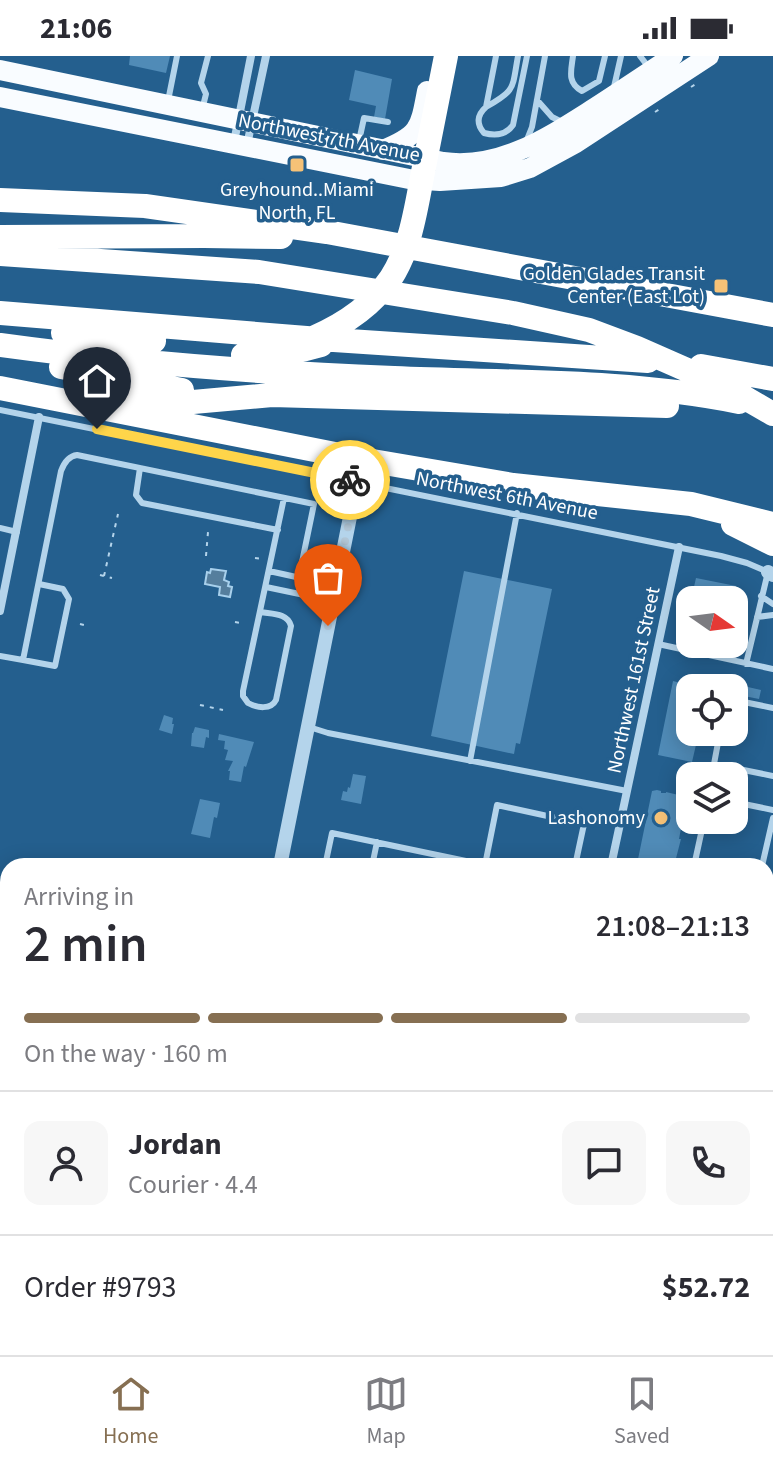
<!DOCTYPE html>
<meta charset="utf-8">
<style>
:root{--surface:#fff;--page:#f7f7f7;--text:#2b2b33;--muted:#7c7c81;--line:#e1e1e2;--accent:#866f52}
body{margin:0;font-family:"Source Sans 3",sans-serif;background:var(--page);color:var(--text);height:100vh;display:flex;flex-direction:column;font-size:30px;white-space:nowrap}
*{box-sizing:border-box;margin:0}
p{font-size:26px;color:var(--muted)}
.icon{flex:none;width:44px;height:44px;fill:none;stroke:currentColor;stroke-width:2;stroke-linecap:round;stroke-linejoin:round}
.map{position:relative;flex:1;overflow:hidden}
.sheet{position:absolute;left:0px;top:802px;width:774px;height:498px;display:flex;flex-direction:column;background:var(--surface);border-radius:24px 24px 0 0;box-shadow:0 4px 20px #0003}
.sheet>*{flex:none}
.needle{width:52px;rotate:104deg}
.buttons{position:absolute;left:676px;top:530px;display:grid;gap:16px}
.buttons a{display:grid;place-items:center;width:72px;height:72px;border-radius:16px;background:var(--surface);box-shadow:0 4px 20px #0003;font-size:40px}
.pin{position:absolute;display:grid;place-items:center;width:68px;height:68px;color:#fff;margin:-82px -34px;border-radius:50% 50% 50% 0;rotate:-45deg;box-shadow:0 0 8px #0007}
.pin .icon{rotate:45deg}
.courier{position:absolute;display:grid;place-items:center;width:80px;height:80px;margin:-40px;border:6px solid #ffd54a;border-radius:50%;background:#fff;color:#222;box-shadow:0 2px 10px #0007}
.summary em{font-style:normal;font-weight:600}
.summary div{display:flex;flex-direction:column-reverse}
.summary{display:flex;align-items:center;justify-content:space-between;height:136px;padding:0 24px}
h1{font-size:52px;font-weight:600;line-height:60px}
.bar{display:grid;grid-template-columns:repeat(4,1fr);gap:12px 8px;align-content:center;height:96px;padding:0 24px}
.bar i{height:10px;border-radius:6px;background:var(--line)}
.bar .active{background:var(--accent)}
.bar p{grid-column:span 4}
.line{display:flex;align-items:center;gap:20px;padding:0 24px;border-top:2px solid var(--line)}
.line div{flex:1}
.round{display:grid;place-items:center;flex:none;width:84px;height:84px;border-radius:16px;background:var(--page)}
.status{display:flex;justify-content:space-between;align-items:center;height:56px;padding:0 40px;background:var(--surface);direction:ltr}
.status svg{height:22px;fill:currentColor}
.menu{display:flex;justify-content:space-around;align-items:center;height:112px;border-top:2px solid var(--line);background:var(--surface);font-size:22px;color:var(--muted)}
.menu a{display:grid;justify-items:center;gap:4px}
.menu .active{color:var(--accent)}
.map>svg:first-child{display:block}
.water{fill:#557e9d;stroke:#a8d0ec;stroke-width:2}
.building{fill:#508bb7}
.lines{fill:none;stroke-linecap:round;stroke-linejoin:round}
.path{stroke:#b4d4eb;stroke-width:2;stroke-dasharray:4 6;stroke-linecap:butt}
.service{stroke:#b4d4eb;stroke-width:6}
.minor{stroke:#b4d4eb;stroke-width:8}
.tertiary{stroke:#b4d4eb;stroke-width:14}
.primary{stroke:#f9fcff;stroke-width:20}
.motorway{stroke:#fff;stroke-width:24}
.done{stroke:#b2c7d7;stroke-width:8;stroke-dasharray:0 14.4}
.route{stroke:#ffd54a;stroke-width:10}
.poi-dot{fill:#f6c277;stroke:#245f8e;stroke-width:3}
.labels{text-anchor:middle;dominant-baseline:central;stroke-width:7;stroke-linejoin:round;paint-order:stroke}
.street-label{font-size:20px;fill:#fff;stroke:#245f8e}
.poi-label{font-size:20px;fill:#fff;stroke:#245f8e;text-anchor:end}
</style>
<div class="status"><b>21:06</b><svg viewBox="0 0 49 12"><path d="M0 12V9h3v3zM5 12V6h3v6zM10 12V3h3v9zM15 12V0h3v12zM26 1h20v11H26zM47 4h2v5h-2z"/></svg></div>
<div class="map">
<svg width="773" height="1299" viewBox="0 0 773 1299">
<rect width="100%" height="100%" fill="#245f8e"/>
<path class="water" d="M211,513L226,515L224,524L229,526L228,530L232,531L230,541L219,539L220,531L205,528L207,516L210,517Z"/>
<path class="building" d="M130,0H170L166,17L129,9Z
M355,14L392,23L385,63L374,61L376,50L349,44Z
M464,515L552,533L520,688L516,687L514,698L431,680Z
M696,522L736,530L735,544H691Z
M673,625L697,631L696,632H690V676H699L692,706L658,699Z
M726,626L761,634L759,643L734,638V632H724Z
M164,659L173,662L172,668H174L172,678L159,674Z
M195,671L209,674V682L206,681L204,692L191,690L192,677H193Z
M219,678L254,686L246,711L244,710L241,726L229,724L230,715H228L233,705L225,704L228,694L224,693L225,685L218,684Z
M353,718L366,720L361,748L341,744L343,735L347,736L348,731L350,732Z
M657,734L661,735V737H666V736L687,741L679,783H681L674,810H643L637,808L652,735Z
M200,743L220,747L217,762L214,761L210,782L191,778Z
M766,961L770,968L773,966V1018L769,1020L766,1017Z
M0,1230L8,1231V1244L0,1243Z
M28,1292H45L44,1299H26Z
M68,1292H84L83,1299H66Z
M576,1292H606L604,1299H575Z
M623,1292H652L651,1299H622Z
M726,1292L731,1294L735,1292L741,1299H718Z"/>
<g class="lines">
<path class="path" d="M691,31L696,28L694,26
M655,56L663,51
M206,500L208,476
M255,502L263,503
M100,519L112,522
M104,520L118,458
M235,566L241,567
M80,568L84,569
M200,649L223,654
M209,1299L211,1292"/>
<path class="service" d="M496,0L486,51C477,59 476,68 484,77C495,80 506,79 513,69L527,0
M573,0C571,15 567,27 582,35L599,25L605,0
M640,0L650,13
M614,31L621,0
M537,44L552,61L564,67
M168,45L177,0
M486,51C516,34 512,33 518,0
M202,54L206,38L201,27L208,0
M359,85L364,62L388,66
M526,86L532,71L545,0
M0,354L721,500L747,507L768,516L746,608
M140,412L136,439L142,447L278,474
M0,472L17,476
M269,515L337,530
M39,528L63,533L69,543L55,610L23,604L61,415C64,407 68,400 77,399L314,448L302,506
M266,531L333,545
M761,540L773,548
M261,556C272,558 288,557 291,570L276,644C271,654 257,652 248,647L243,640V635L284,442
M757,561L773,559
M658,588L773,613
M0,600L23,604
M734,644L773,652
M309,671L328,677L627,735
M720,676L714,708L773,720
M470,705L517,457
M734,746L773,754
M325,810L332,777L485,809L497,749L584,768L575,810
M372,810L377,786
M694,810L704,764
M762,810L773,762
M766,956L773,958
M766,1194L773,1195
M766,1266L773,1268
M443,1299L445,1292L473,1299
M551,1299L552,1292"/>
<path class="minor" d="M234,86L251,0
M247,89L266,0
M0,555L39,361
M611,810L679,491
M766,866L773,867
M510,1299L511,1292"/>
<path class="tertiary" d="M768,516L773,519
M280,810L357,426
M181,1299L182,1292"/>
<path class="primary" d="M0,14L443,106C501,114 550,80 596,51C622,34 648,17 673,0
M0,41L409,123L440,125L501,121L530,112L576,87L709,0
M383,94C420,79 420,72 427,35"/>
<path class="motorway" d="M0,144L145,150L327,176L773,259
M0,181L204,180L281,181
M0,198L259,216L513,257L589,274L637,292L728,332L773,358
M0,257L319,283L648,305
M63,277L105,283L154,285
M313,282C343,269 372,250 391,222C411,191 416,152 423,116C431,77 438,39 446,0
M0,289C131,307 262,317 394,322C509,327 626,323 739,346
M243,299C270,299 295,297 321,289
M701,310L773,323
M61,311L182,334
M0,332L355,402L513,429L691,448L773,468
M120,343L141,345L193,346L272,339L667,350
M733,468L773,488"/>
</g>
<g class="lines">
<path class="done" d="M328,570L357,426L350,424"/>
<path class="route" d="M97,373L350,424"/>
</g>
<g class="poi-dot">
<rect x="289" y="101" width="16" height="16" rx="4"/>
<rect x="713" y="222" width="16" height="16" rx="4"/>
<circle cx="661" cy="762" r="8"/>
</g>
<g class="labels">
<g class="street-label">
<text transform="translate(329 82) rotate(11)">Northwest 7th Avenue</text>
<text transform="translate(507 440) rotate(11)">Northwest 6th Avenue</text>
<text transform="translate(634 624) rotate(-78)">Northwest 161st Street</text>
</g>
<g class="poi-label">
<text x="297" y="134" text-anchor="middle">Greyhound..Miami<tspan x="297" dy="23">North, FL</tspan></text>
<text x="705" y="218">Golden Glades Transit<tspan x="705" dy="23">Center (East Lot)</tspan></text>
<text x="645" y="762">Lashonomy</text>
</g>
</g>
</svg>
<div class="buttons">
<a><svg class="needle" viewBox="-14 -14 28 28"><path d="M0-13l5 13h-10z" fill="#e53935"/><path d="M0 13l5-13h-10z" fill="#7c7c81"/></svg></a>
<a><svg class="icon" aria-label="locate" viewBox="0 0 24 24"><circle cx="12" cy="12" r="6"/><path d="M12 2v4M12 18v4M2 12h4M18 12h4"/></svg></a>
<a><svg class="icon" aria-label="layers" viewBox="0 0 24 24"><path d="M12 4l9 5-9 5-9-5zM3 14l9 5 9-5"/></svg></a>
</div>
<div class="pin" style="left:328px;top:570px;background:#ea580c"><svg class="icon" aria-label="bag" viewBox="0 0 24 24"><path d="M5 8h14l-1 12H6zM9 8a3 3 0 0 1 6 0"/></svg></div>
<div class="pin" style="left:97px;top:373px;background:#1f2937"><svg class="icon" aria-label="home" viewBox="0 0 24 24"><path d="M3 11l9-7 9 7M6 9v11h12V9"/></svg></div>
<div class="courier" style="left:350px;top:424px"><svg class="icon" aria-label="bike" viewBox="0 0 24 24"><circle cx="6" cy="16" r="4"/><circle cx="18" cy="16" r="4"/><path d="M6 16l4-8h5l3 8M10 8l3 8H6M13 5h3"/></svg></div>
<section class="sheet">
<div class="summary"><div><h1>2 min</h1><p>Arriving in</p></div><em>21:08–21:13</em></div>
<div class="bar"><i class="active"></i><i class="active"></i><i class="active"></i><i></i><p>On the way · 160 m</p></div>
<div class="line" style="height:144px"><a class="round"><svg class="icon" aria-label="person" viewBox="0 0 24 24"><circle cx="12" cy="8" r="4"/><path d="M4 21q1-7 8-7t8 7"/></svg></a><div><b>Jordan</b><p>Courier · 4.4</p></div><a class="round"><svg class="icon" aria-label="chat" viewBox="0 0 24 24"><path d="M4 5h16v11H9l-5 4z"/></svg></a><a class="round"><svg class="icon" aria-label="phone" viewBox="0 0 24 24"><path d="M5 4h4l2 5-3 2q2 4 5 5l2-3 5 2v4C11 20 4 13 5 4z"/></svg></a></div>
<div class="line" style="height:104px"><div>Order #9793</div><b>$52.72</b></div>
</section>
</div>
<nav class="menu">
<a class="active"><svg class="icon" aria-label="home" viewBox="0 0 24 24"><path d="M3 11l9-7 9 7M6 9v11h12V9"/></svg>Home</a>
<a><svg class="icon" aria-label="map" viewBox="0 0 24 24"><path d="M3 6l6-2 6 2 6-2v14l-6 2-6-2-6 2zM9 4v14M15 6v14"/></svg>Map</a>
<a><svg class="icon" aria-label="saved" viewBox="0 0 24 24"><path d="M7 4h10v16l-5-4-5 4z"/></svg>Saved</a>
</nav>
